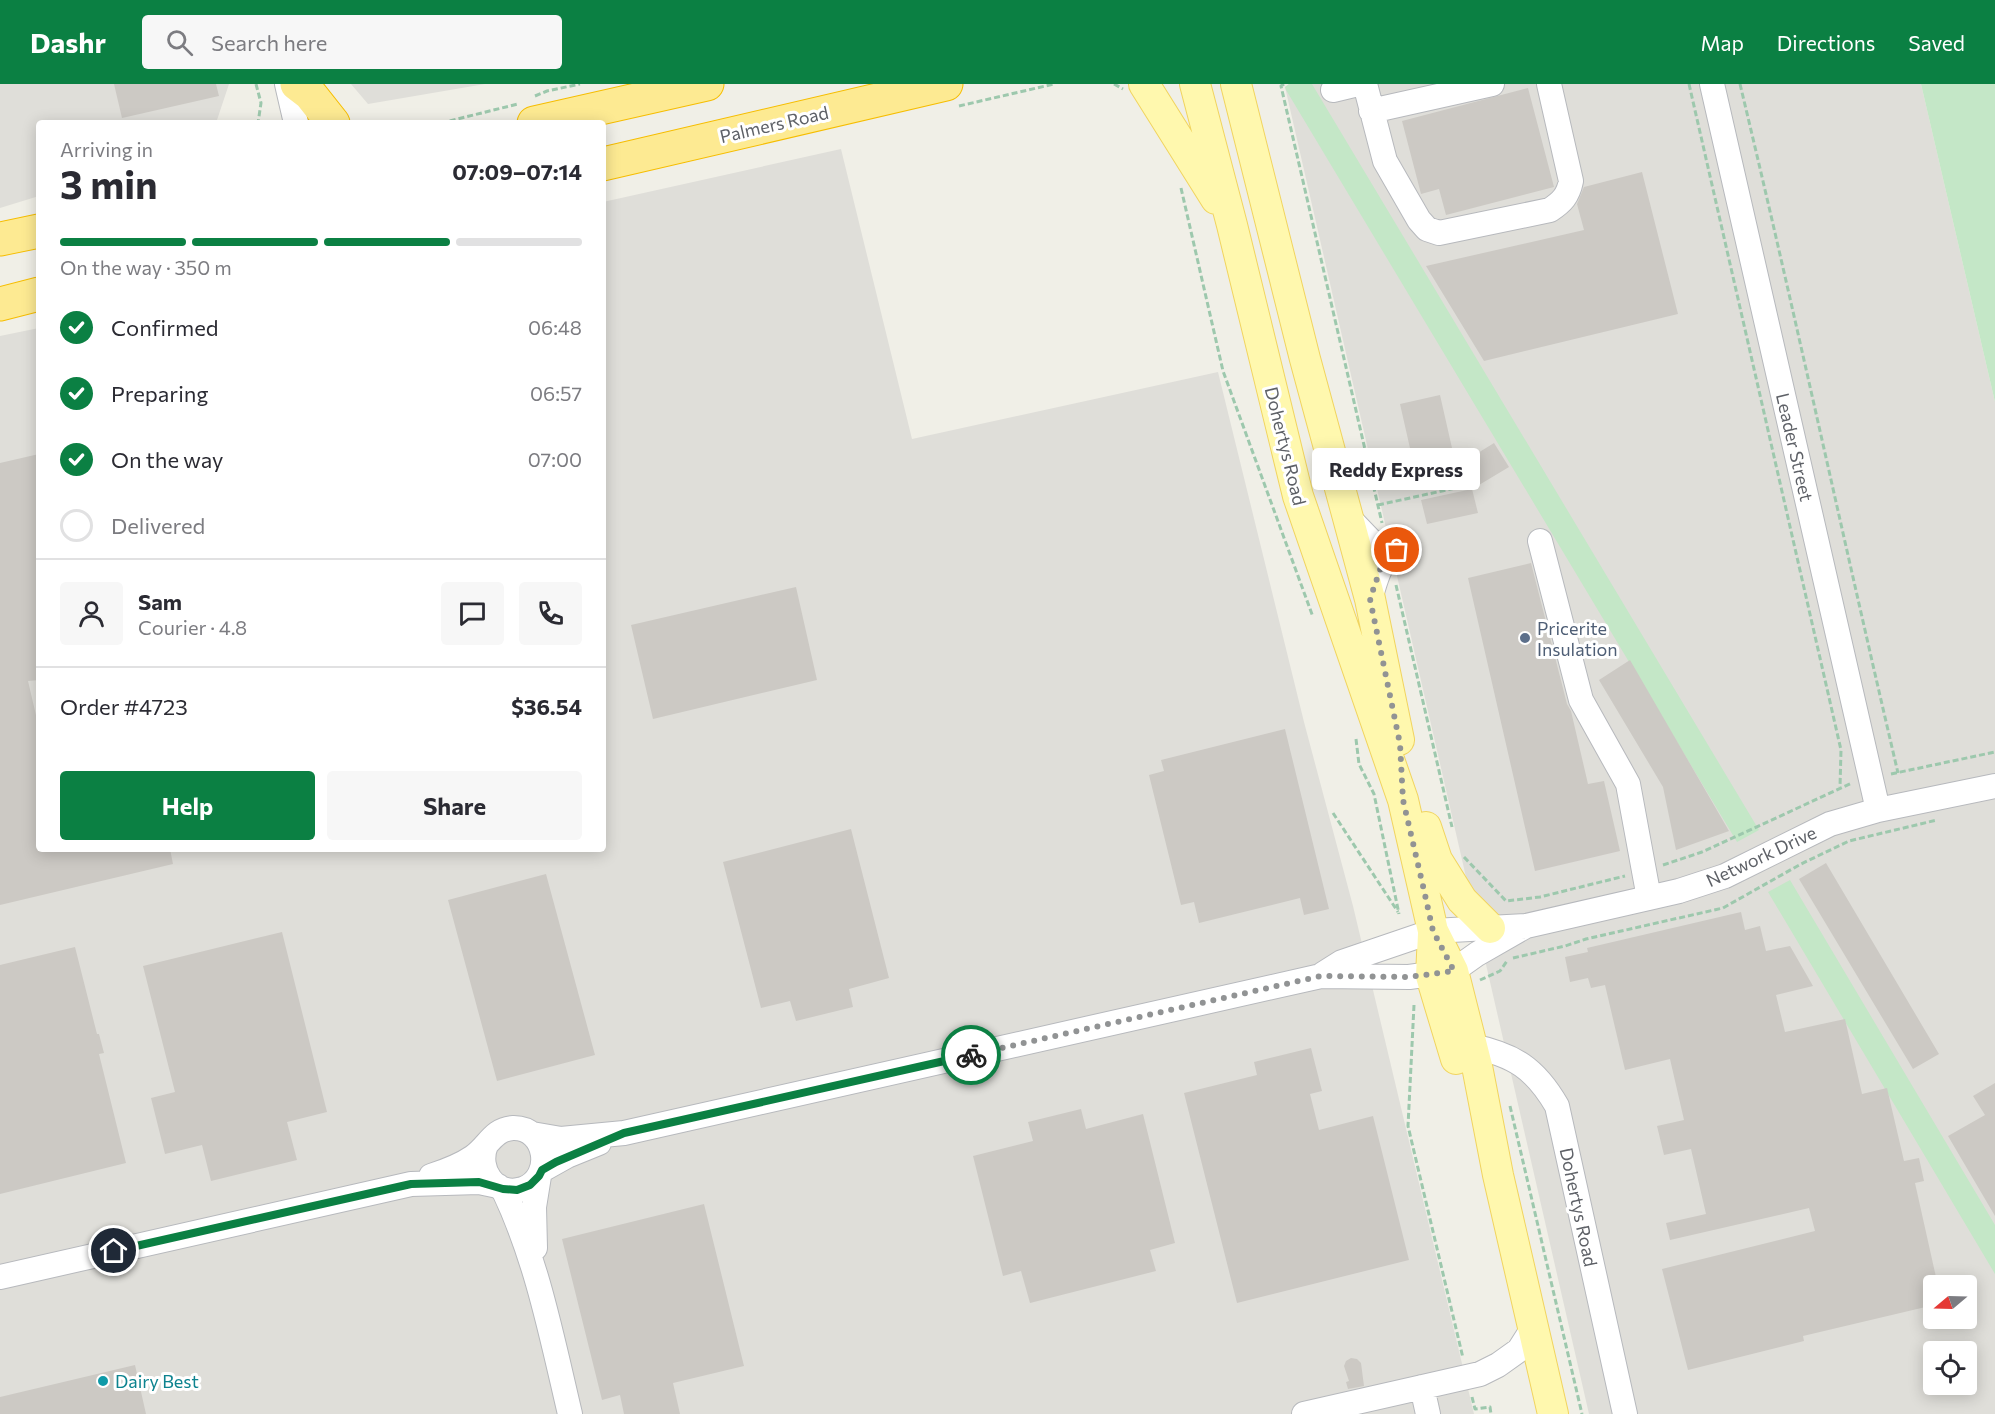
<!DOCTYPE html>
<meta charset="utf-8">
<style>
:root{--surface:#fff;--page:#f7f7f7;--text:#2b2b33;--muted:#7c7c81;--line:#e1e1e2;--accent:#0b8043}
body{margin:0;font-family:Commissioner,sans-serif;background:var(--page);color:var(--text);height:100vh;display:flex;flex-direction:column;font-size:22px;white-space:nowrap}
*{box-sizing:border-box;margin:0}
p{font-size:20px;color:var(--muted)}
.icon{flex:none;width:33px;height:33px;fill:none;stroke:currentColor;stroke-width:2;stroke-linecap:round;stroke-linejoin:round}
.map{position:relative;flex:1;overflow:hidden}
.sheet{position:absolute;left:36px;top:36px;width:570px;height:732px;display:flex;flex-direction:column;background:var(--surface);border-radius:6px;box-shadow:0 3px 15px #0003}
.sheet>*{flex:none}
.needle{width:39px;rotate:251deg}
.controls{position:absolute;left:1923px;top:1191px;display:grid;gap:12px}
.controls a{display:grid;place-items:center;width:54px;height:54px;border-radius:6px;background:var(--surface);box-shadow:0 3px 15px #0003;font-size:30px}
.pin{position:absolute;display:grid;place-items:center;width:51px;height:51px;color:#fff;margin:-26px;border:3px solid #fff;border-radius:50%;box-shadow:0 2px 6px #0007}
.courier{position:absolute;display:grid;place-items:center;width:60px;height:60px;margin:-30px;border:4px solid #0b8043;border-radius:50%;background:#fff;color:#222;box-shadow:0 2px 8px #0007}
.bubble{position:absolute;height:42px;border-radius:6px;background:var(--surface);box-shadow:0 3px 15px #0003;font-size:20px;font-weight:700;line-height:42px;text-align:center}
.summary em{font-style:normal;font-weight:700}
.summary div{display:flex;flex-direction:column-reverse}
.summary{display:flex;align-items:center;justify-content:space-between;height:102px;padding:0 24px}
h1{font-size:39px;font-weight:700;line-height:45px}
.bar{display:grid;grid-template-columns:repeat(4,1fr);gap:9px 6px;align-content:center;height:72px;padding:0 24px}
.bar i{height:8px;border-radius:4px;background:var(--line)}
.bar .on{background:var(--accent)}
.bar p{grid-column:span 4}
.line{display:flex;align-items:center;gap:15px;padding:0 24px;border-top:2px solid var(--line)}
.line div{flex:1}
.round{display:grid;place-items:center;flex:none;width:63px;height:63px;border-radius:6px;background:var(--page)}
ol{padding:0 24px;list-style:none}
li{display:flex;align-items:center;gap:18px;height:66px}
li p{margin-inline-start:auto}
li .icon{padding:6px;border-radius:50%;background:var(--accent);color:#fff;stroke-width:4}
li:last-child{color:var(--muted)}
li i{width:33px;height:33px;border:3px solid var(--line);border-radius:50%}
.cta{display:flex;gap:12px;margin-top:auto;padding:12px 24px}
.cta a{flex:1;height:69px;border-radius:6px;background:var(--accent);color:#fff;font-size:24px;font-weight:700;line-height:69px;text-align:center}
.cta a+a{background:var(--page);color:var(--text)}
header{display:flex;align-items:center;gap:36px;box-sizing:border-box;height:84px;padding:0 30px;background:var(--accent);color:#fff}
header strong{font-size:28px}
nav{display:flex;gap:33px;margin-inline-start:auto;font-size:21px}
.search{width:420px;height:54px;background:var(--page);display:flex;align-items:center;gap:15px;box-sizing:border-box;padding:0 21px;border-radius:6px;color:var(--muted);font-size:22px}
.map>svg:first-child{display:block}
.industrial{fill:#dfded9;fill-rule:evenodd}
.green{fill:#c4e7c7}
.building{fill:#ccc9c4}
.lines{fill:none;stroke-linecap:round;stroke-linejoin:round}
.minor-casing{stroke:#b7b9bd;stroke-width:26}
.major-casing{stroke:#f1d45f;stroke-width:32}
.highway-casing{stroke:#f6bd01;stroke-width:35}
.path{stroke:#9dc8ad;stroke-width:3;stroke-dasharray:6 3;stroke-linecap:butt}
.minor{stroke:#fff;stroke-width:24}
.major{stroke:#fff8ae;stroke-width:30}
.highway{stroke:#fdea92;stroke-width:33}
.done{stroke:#919394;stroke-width:6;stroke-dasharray:0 10.8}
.route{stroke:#0b8043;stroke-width:8}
.service-dot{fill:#5c6f8a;stroke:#fff;stroke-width:2}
.culture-dot{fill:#0f9aa8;stroke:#fff;stroke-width:2}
.labels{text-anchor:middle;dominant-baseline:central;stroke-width:6;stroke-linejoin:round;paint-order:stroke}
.street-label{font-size:18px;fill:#5e6167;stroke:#fff}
.service-label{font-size:18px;fill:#4e5e75;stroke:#fff;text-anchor:start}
.culture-label{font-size:18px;fill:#0d838f;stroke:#fff;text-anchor:start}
</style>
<header>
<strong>Dashr</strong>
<div class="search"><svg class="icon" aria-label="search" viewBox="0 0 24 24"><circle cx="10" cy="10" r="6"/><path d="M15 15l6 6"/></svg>Search here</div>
<nav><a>Map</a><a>Directions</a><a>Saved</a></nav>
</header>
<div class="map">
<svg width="1995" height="1330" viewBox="0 0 1995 1330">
<rect width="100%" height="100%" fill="#f0efe7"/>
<path class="industrial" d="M0,0H229L216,39H39V112L0,124Z
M351,0H485L368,20Z
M1289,0H1921L1995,318V1330H1589L1285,3ZM1934,1202H1966V1234H1934ZM1934,1268H1966V1300H1934Z
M841,65L912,355L1218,288L1304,638L1353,822L1474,1330H0V252L39,244V765H603V118Z"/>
<path class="green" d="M1289,0H1312L1759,746L1737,758L1286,6L1285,3Z
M1921,0H1995V318Z
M1790,796L1995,1141V1190L1768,808Z"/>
<path class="building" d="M114,0H216L219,12L122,34Z
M1528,4L1554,103L1446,131L1439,105L1421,110L1402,37Z
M1642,88L1678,230L1484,277L1426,182L1584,146L1577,120L1584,103Z
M1440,311L1452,364L1412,373L1400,320Z
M1494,359L1509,383L1479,401L1465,377Z
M39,370V596L28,597L39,644V765H170L173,780L0,821V379Z
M1472,405L1478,429L1427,440L1421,416Z
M1531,479L1567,620L1571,627L1588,700L1604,697L1620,767L1535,787L1468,494Z
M796,503L817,596L653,635L631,541Z
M1630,576L1729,747L1676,766L1663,703L1599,596Z
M1285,645L1329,825L1304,831L1300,814L1199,839L1194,818L1181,821L1149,691L1164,687L1161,676Z
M851,745L889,894L849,905L853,923L796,937L790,917L761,924L723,778Z
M1826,779L1939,970L1913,985L1799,795Z
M546,790L595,971L497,997L448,816Z
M1741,828L1745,846L1760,842L1766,867L1790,862L1813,902L1776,911L1785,948L1845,935L1862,1010L1887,1004L1904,1077L1919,1074L1924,1097L1915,1099L1938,1202H1934V1221L1803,1252L1804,1257L1688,1286L1662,1185L1815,1147L1809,1124L1670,1156L1666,1139L1706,1130L1691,1065L1664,1071L1657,1042L1684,1036L1670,975L1625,986L1605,901L1591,904L1588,894L1570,898L1565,873L1588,868L1587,864Z
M282,848L327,1028L287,1038L297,1076L211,1097L202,1061L165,1070L151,1014L175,1008L143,882Z
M75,863L97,950H99L104,969L99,970L126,1079L0,1110V881Z
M1311,964L1322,1007L1310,1010L1319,1046L1373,1032L1409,1176L1237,1219L1184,1009L1257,991L1254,978Z
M1995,999V1132L1948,1052L1985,1031L1973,1012Z
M1081,1025L1086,1045L1143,1030L1175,1159L1150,1166L1156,1187L1030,1219L1021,1187L1003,1192L973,1072L1033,1057L1028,1038Z
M704,1120L744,1282L673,1299L680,1330H624L620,1311L602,1316L562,1155Z
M1351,1274L1357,1275L1361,1279L1364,1302L1348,1305L1346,1298L1349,1297L1344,1282L1346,1277Z
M135,1281L146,1330H0V1313Z"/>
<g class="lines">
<defs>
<path id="minor" d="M287,0L296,39
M1365,0L1385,77L1419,136L1427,145L1439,149L1550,126C1562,118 1568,112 1571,97L1549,0
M1712,0L1878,726
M1333,6L1358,0
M1371,27L1492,0
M1348,433L1372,458L1397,466
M1540,457L1581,616L1628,700L1649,814
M1370,515C1376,496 1379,477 1397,466
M1323,890L1342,878L1433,847L1526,842L1679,807L1725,792L1830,740L1878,726L1995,702
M1472,962C1514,971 1535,984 1557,1022L1625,1330
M532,1050L561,1055L624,1049L1321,892L1409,893L1453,887L1477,870L1526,842
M542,1086L567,1072L599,1059
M431,1092C446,1087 460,1082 473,1073C488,1063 493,1045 513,1044C547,1043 555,1093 523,1105C495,1114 476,1085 486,1061
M503,1105C537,1176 552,1254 570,1330
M535,1164L534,1123L539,1092
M0,1193L411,1100L479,1098L498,1102
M1422,1303L1428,1330
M1304,1330L1480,1290L1498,1281L1519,1266L1533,1244"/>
<path id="major" d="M1144,0L1216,115
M1195,0L1232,141L1298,412L1403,716L1433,847L1453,887L1477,982L1498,1091L1553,1330
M1236,0L1305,275L1370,515L1399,656
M1426,743L1437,776L1462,816L1490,844
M1433,850L1431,892L1456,975"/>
<path id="highway" d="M297,0L310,10L333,39
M534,39L707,0
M603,80L946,0
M0,155L39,147
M0,220L39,210"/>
</defs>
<use href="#minor" class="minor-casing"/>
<use href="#major" class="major-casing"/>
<use href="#highway" class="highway-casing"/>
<path class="path" d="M256,0L261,19L258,39
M1114,0L1123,5
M1284,0L1281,2L1382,439
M1689,0L1841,666L1840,703
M1740,0C1795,229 1844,459 1898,689
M535,12L547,7L580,0
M959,22L1054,0
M441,39L518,20
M1181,104L1223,287L1313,533
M1378,421L1460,403
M1396,501L1452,743
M1356,655L1359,680L1374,710L1399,830
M1891,690L1995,668
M1333,729L1398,828
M1464,773L1506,817L1540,813L1625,792
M1663,781L1702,768L1852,699
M1513,874L1565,862L1586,855L1723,824L1801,780L1849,757L1937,736
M1480,896L1500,887L1507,877
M1414,921L1408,1042L1463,1274
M1510,1022L1582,1330
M1472,1313L1475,1325L1490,1323L1491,1330"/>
<use href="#minor" class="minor"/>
<use href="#major" class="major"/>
<use href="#highway" class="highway"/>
</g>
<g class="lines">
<path class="done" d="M971,971L1321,892L1409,893L1454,887L1433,847L1423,802L1403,716L1400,660L1370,515L1382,480L1389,471L1397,466"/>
<path class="route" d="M114,1167L411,1100L479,1098L503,1105L517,1106L530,1101L539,1092L542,1086L556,1078L624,1049L971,971"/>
</g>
<circle class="service-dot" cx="1525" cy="554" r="6"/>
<circle class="culture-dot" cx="103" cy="1297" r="6"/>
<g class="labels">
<g class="street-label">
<text transform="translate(774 40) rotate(-13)">Palmers Road</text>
<text transform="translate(1286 362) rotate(76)">Dohertys Road</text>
<text transform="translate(1795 363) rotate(77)">Leader Street</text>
<text transform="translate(1761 772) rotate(-25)">Network Drive</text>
<text transform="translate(1579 1123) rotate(78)">Dohertys Road</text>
</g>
<g class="service-label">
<text x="1537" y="544">Pricerite<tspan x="1537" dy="21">Insulation</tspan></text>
</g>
<g class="culture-label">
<text x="115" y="1297">Dairy Best</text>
</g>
</g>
</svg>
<div class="controls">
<a><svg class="needle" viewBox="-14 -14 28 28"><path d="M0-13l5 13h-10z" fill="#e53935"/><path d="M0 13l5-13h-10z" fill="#7c7c81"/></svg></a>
<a><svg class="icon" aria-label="locate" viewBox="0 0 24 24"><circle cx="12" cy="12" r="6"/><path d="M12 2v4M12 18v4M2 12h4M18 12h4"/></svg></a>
</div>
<div class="pin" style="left:1397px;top:466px;background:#ea580c"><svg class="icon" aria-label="bag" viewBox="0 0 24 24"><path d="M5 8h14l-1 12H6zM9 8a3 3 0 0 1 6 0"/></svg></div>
<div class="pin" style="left:114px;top:1167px;background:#1f2937"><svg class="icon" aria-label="home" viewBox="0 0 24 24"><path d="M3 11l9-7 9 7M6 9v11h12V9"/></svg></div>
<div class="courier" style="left:971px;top:971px"><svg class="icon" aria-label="bike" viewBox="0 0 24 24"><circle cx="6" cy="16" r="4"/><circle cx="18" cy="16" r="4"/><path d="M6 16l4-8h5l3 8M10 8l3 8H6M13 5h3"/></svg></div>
<div class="bubble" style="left:1312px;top:364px;width:168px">Reddy Express</div>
<section class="sheet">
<div class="summary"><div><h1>3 min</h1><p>Arriving in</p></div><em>07:09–07:14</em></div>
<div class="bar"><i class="on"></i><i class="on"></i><i class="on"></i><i></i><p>On the way · 350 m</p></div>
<ol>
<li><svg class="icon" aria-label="check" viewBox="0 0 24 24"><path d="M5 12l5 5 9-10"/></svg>Confirmed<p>06:48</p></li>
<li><svg class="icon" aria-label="check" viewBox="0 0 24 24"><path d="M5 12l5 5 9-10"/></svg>Preparing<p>06:57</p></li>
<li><svg class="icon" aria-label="check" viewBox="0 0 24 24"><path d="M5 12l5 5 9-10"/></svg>On the way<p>07:00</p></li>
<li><i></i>Delivered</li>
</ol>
<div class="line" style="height:108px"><a class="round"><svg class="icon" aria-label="person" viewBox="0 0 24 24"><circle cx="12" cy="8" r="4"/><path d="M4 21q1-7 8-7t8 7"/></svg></a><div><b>Sam</b><p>Courier · 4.8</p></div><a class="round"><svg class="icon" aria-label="chat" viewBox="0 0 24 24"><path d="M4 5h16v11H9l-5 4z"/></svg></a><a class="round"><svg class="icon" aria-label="phone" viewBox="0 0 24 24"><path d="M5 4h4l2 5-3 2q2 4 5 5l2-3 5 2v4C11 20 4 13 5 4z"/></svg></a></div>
<div class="line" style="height:78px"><div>Order #4723</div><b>$36.54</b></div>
<div class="cta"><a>Help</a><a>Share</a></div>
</section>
</div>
